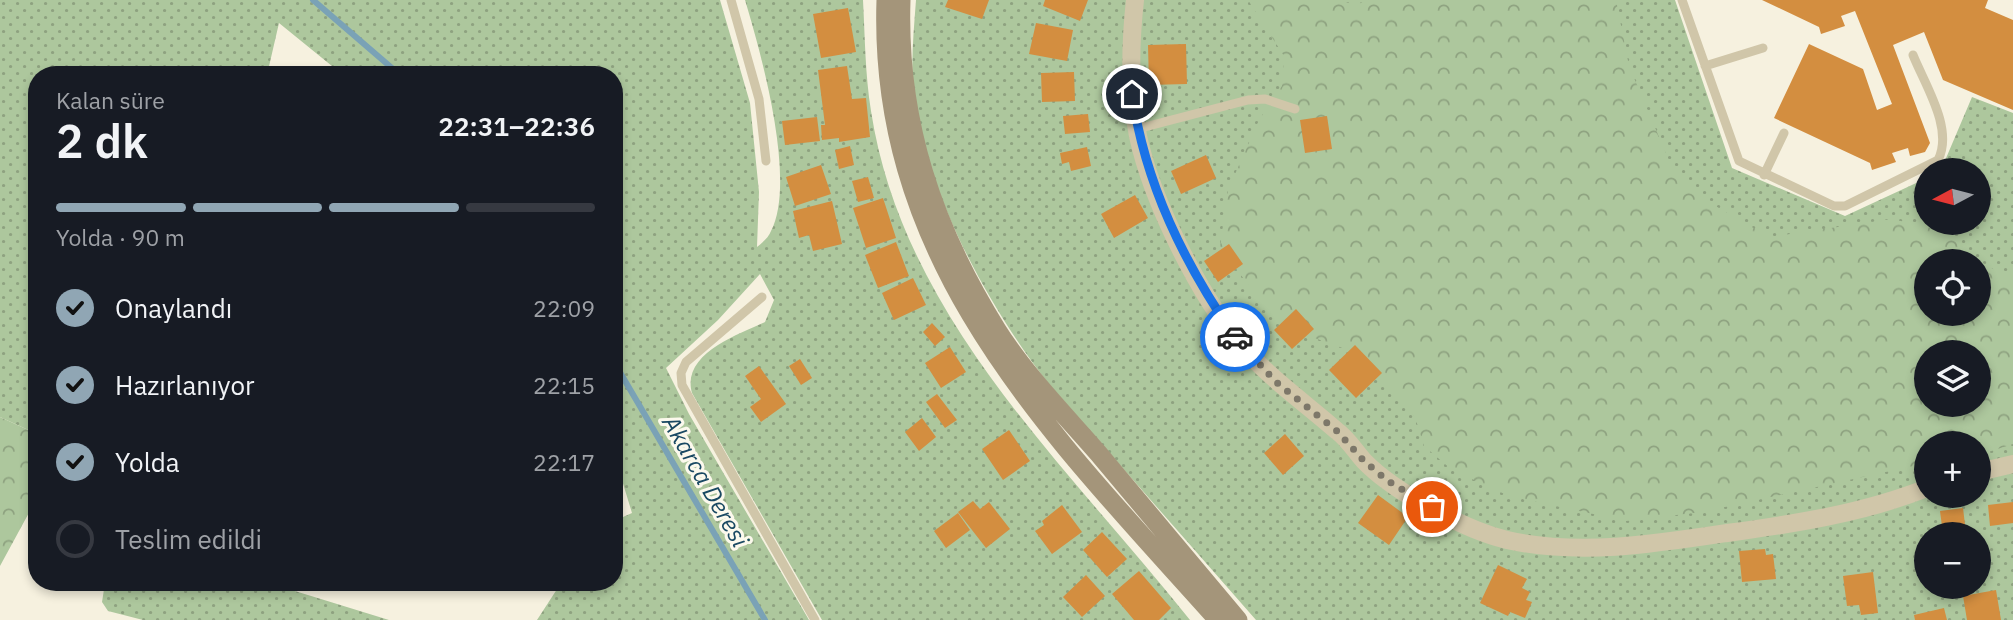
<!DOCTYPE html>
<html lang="tr">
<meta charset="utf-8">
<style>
:root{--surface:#171b24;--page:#242831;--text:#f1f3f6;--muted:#9ea1a6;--line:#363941;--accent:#90a6b4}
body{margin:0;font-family:"IBM Plex Sans",sans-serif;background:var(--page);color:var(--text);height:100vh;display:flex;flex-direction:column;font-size:26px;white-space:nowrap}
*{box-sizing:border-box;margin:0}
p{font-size:23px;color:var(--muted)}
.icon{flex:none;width:38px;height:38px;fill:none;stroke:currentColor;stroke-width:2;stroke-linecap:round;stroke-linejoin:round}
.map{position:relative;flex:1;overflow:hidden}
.sheet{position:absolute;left:28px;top:66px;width:595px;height:525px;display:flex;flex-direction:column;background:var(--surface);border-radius:28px;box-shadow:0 4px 10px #0003}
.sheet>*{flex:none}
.needle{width:46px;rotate:263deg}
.fabs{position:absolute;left:1914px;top:158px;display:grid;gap:14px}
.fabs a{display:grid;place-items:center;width:77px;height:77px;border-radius:50%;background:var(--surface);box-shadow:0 4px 10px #0003;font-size:35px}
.pin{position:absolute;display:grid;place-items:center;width:60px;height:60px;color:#fff;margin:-30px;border:4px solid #fff;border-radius:50%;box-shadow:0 2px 7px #0007}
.courier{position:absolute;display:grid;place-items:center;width:70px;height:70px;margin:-35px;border:5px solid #1a73e8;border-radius:50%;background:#fff;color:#222;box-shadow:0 2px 9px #0007}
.overview em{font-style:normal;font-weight:600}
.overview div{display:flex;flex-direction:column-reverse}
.overview{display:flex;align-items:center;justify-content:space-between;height:119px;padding:0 28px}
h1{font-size:46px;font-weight:600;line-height:52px}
.bar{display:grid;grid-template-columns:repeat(4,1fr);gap:10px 7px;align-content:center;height:84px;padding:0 28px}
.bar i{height:9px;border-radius:5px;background:var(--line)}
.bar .current{background:var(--accent)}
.bar p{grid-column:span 4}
ol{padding:0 28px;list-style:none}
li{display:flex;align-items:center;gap:21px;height:77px}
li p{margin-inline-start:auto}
li .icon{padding:7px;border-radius:50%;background:var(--accent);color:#111;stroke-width:4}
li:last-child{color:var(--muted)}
li i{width:38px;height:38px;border:4px solid var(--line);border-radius:50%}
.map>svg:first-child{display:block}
.grass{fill:url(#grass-dots);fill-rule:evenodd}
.forest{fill:url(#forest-crowns);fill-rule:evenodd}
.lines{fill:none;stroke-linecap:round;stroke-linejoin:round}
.stream{stroke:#7aa2b6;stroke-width:6}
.building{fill:#d38e40}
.service{stroke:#d0c6a9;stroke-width:9}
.minor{stroke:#d0c6a9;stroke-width:18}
.secondary{stroke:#a4957a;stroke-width:19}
.done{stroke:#7d7769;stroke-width:7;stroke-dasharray:0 12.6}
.route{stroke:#1a73e8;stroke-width:9}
.labels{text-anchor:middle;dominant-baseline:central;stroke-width:6;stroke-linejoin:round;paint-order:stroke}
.water-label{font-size:24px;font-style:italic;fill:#1a4963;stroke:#fcf9ed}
</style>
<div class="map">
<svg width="2013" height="620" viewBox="0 0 2013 620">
<defs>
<pattern id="grass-dots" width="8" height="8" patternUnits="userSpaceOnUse" patternTransform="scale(1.75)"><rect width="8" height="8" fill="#adc79d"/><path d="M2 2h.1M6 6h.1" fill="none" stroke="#8ea280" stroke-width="1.8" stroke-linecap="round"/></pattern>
<pattern id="forest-crowns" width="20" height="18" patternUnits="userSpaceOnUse" patternTransform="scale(1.75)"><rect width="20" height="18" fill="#adc79d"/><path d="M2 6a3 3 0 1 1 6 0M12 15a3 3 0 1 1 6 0" fill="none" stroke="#8ea280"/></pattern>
</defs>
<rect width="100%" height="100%" fill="#f6f1df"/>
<path class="grass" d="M0,0H720L750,103L759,192L757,247C762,243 769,237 771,231C797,181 761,53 745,0H863C865,37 865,74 871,111C903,318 1066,464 1190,620H822L692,393C681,354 737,335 765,322L774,300L760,274L718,320L666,368L689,414L809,620H537L561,583H614V521L632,513L614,454V75H343L279,23L267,75H37V434L0,417Z
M916,0H1675L1732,168L1845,216L1927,178V222H1979V170H1941L1972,97L2013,113V620H1256L1048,383C987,305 922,186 913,85C911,58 914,28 916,0ZM1927,261H1979V313H1927ZM1927,352H1979V404H1927ZM1927,443H1979V495H1927ZM1927,534H1979V586H1927Z
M105,583H269L389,620H143L108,611L102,602Z"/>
<path class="forest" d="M1248,0H1337L1357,5L1366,0H1616L1629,66L1670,163L1700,197L1769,237L1892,219L1944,231L1974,258L2002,274L2013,273V444L1979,455V443H1927V463L1702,512L1626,521L1509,496L1452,470L1424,446L1415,417L1369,369L1348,350L1295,331L1252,290L1220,247L1228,190L1259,120L1282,86L1284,56ZM1927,261H1979V313H1927ZM1927,352H1979V404H1927Z
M0,417L37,434V498L0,566Z"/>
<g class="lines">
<path class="stream" d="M313,0L400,75
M614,362L765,620"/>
</g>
<path class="building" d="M948,0H989L982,19L945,7Z
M1045,0H1088L1080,21L1043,6Z
M1762,0H1988L1985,8L2013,20V110L1943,80L1924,32L1893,45L1930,143L1925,152L1910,156L1908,148L1892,153L1896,162L1872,170L1870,163L1774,118L1809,44L1863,69L1877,110L1892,104L1855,11L1841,16L1845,26L1821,34L1819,27Z
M848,8L856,52L821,58L813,14Z
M1036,23L1073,30L1067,61L1029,54Z
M1186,44L1187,84L1149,85L1148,45Z
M847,66L852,99L866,98L870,137L839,142V138L822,140L821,125H825L818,70Z
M1074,72L1075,101L1042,102L1041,73Z
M1088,114L1090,132L1065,134L1063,116Z
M1327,116L1332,149L1305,153L1300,120Z
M817,117L820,141L785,145L782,121Z
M850,146L854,165L839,169L835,150Z
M1087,147L1091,166L1071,171L1069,162L1062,164L1060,153Z
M1206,155L1216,178L1181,194L1171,171Z
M821,165L831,194L795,206L786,177Z
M868,177L874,198L858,202L852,181Z
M1135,195L1148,218L1114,238L1101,214Z
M883,198L896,238L866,248L853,208Z
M832,201L842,244L813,251L809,235L799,238L793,211Z
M896,242L909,276L878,288L865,255Z
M1229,244L1243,264L1218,282L1204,261Z
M913,278L926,305L894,320L882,293Z
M1296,309L1314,329L1292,349L1274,330Z
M932,323L945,337L935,346L923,332Z
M1355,345L1382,373L1356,398L1329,370Z
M950,347L966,372L941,388L925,363Z
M800,359L812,378L801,385L789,366Z
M759,366L786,404L761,422L750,407L761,399L745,376Z
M937,394L957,420L945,428L926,402Z
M922,418L936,437L919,451L905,432Z
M1009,430L1030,461L1003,480L982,449Z
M1285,434L1304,456L1283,475L1264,453Z
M1378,495L1408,517L1389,545L1358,523Z
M973,501L980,509L989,502L1010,529L986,548L958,512Z
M2013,502V523L1990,526L1988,505Z
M1062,505L1082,532L1052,554L1035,531L1044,525L1042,521Z
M1963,508L1966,533L1943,534L1940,511Z
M958,513L970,530L946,548L934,531Z
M1102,532L1127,559L1107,577L1083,550Z
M1765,549L1766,555L1773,554L1776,579L1742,582L1739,551Z
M1498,565L1527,579L1522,588L1530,592L1526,600L1532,602L1525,618L1510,612L1508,616L1480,603Z
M1139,571L1171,608L1159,620H1134L1112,594Z
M1873,572L1878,613L1861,615L1859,605L1847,606L1843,576Z
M1086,575L1105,596L1082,617L1063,597Z
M1996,590L2001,620H1967L1963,596Z
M1944,608L1947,620H1915L1914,615Z"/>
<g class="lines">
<path class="service" d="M731,0L759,99L766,161
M1682,0L1739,161L1834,206H1845L1938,160C1954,129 1925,85 1913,55
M1705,66L1763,48
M1137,129L1248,100L1265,99L1295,109
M1764,175L1784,133
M762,297L686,362L681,373L682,385L815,620"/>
<path class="minor" d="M1135,0C1130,45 1129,91 1138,136C1152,201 1198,293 1240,344C1269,378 1304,402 1337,431C1348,439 1355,451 1364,461C1394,492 1465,530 1507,540C1579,556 1655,544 1727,533C1794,524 1864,513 1927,488
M1979,472L2013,464"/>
<path class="secondary" d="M886,0C877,267 1054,436 1218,620
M901,0C897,122 933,227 997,330C1024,373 1065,415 1098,453C1145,509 1191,564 1238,620"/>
</g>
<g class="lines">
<path class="done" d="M1235,337L1276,382L1337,431L1364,461L1388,481L1432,507"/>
<path class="route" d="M1132,94C1145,184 1184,263 1235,337"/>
</g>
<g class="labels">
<g class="water-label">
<text transform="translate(706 481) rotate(60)">Akarca Deresi</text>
</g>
</g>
</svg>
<div class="fabs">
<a><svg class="needle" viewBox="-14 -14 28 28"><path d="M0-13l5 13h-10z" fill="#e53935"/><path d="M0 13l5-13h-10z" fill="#9ea1a6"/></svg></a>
<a><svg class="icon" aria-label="locate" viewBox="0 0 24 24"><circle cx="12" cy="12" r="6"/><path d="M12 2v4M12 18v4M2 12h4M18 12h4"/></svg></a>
<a><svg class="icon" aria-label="layers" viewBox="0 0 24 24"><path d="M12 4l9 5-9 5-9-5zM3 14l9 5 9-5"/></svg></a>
<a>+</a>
<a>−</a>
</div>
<div class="pin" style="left:1432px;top:507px;background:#ea580c"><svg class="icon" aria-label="bag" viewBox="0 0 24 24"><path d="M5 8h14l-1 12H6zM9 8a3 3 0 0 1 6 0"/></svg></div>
<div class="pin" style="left:1132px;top:94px;background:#1f2937"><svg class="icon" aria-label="home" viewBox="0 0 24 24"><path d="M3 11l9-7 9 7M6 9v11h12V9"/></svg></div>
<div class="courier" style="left:1235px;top:337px"><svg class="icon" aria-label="car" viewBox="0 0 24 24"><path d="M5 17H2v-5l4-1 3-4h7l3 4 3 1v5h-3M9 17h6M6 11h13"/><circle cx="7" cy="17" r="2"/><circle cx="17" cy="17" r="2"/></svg></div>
<section class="sheet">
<div class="overview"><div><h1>2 dk</h1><p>Kalan süre</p></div><em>22:31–22:36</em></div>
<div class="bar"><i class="current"></i><i class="current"></i><i class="current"></i><i></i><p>Yolda · 90 m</p></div>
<ol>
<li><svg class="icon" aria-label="check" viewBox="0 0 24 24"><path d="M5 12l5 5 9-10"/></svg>Onaylandı<p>22:09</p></li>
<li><svg class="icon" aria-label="check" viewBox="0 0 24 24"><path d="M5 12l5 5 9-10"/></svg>Hazırlanıyor<p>22:15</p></li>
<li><svg class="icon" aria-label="check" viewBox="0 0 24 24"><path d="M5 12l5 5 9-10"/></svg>Yolda<p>22:17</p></li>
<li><i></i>Teslim edildi</li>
</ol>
</section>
</div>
